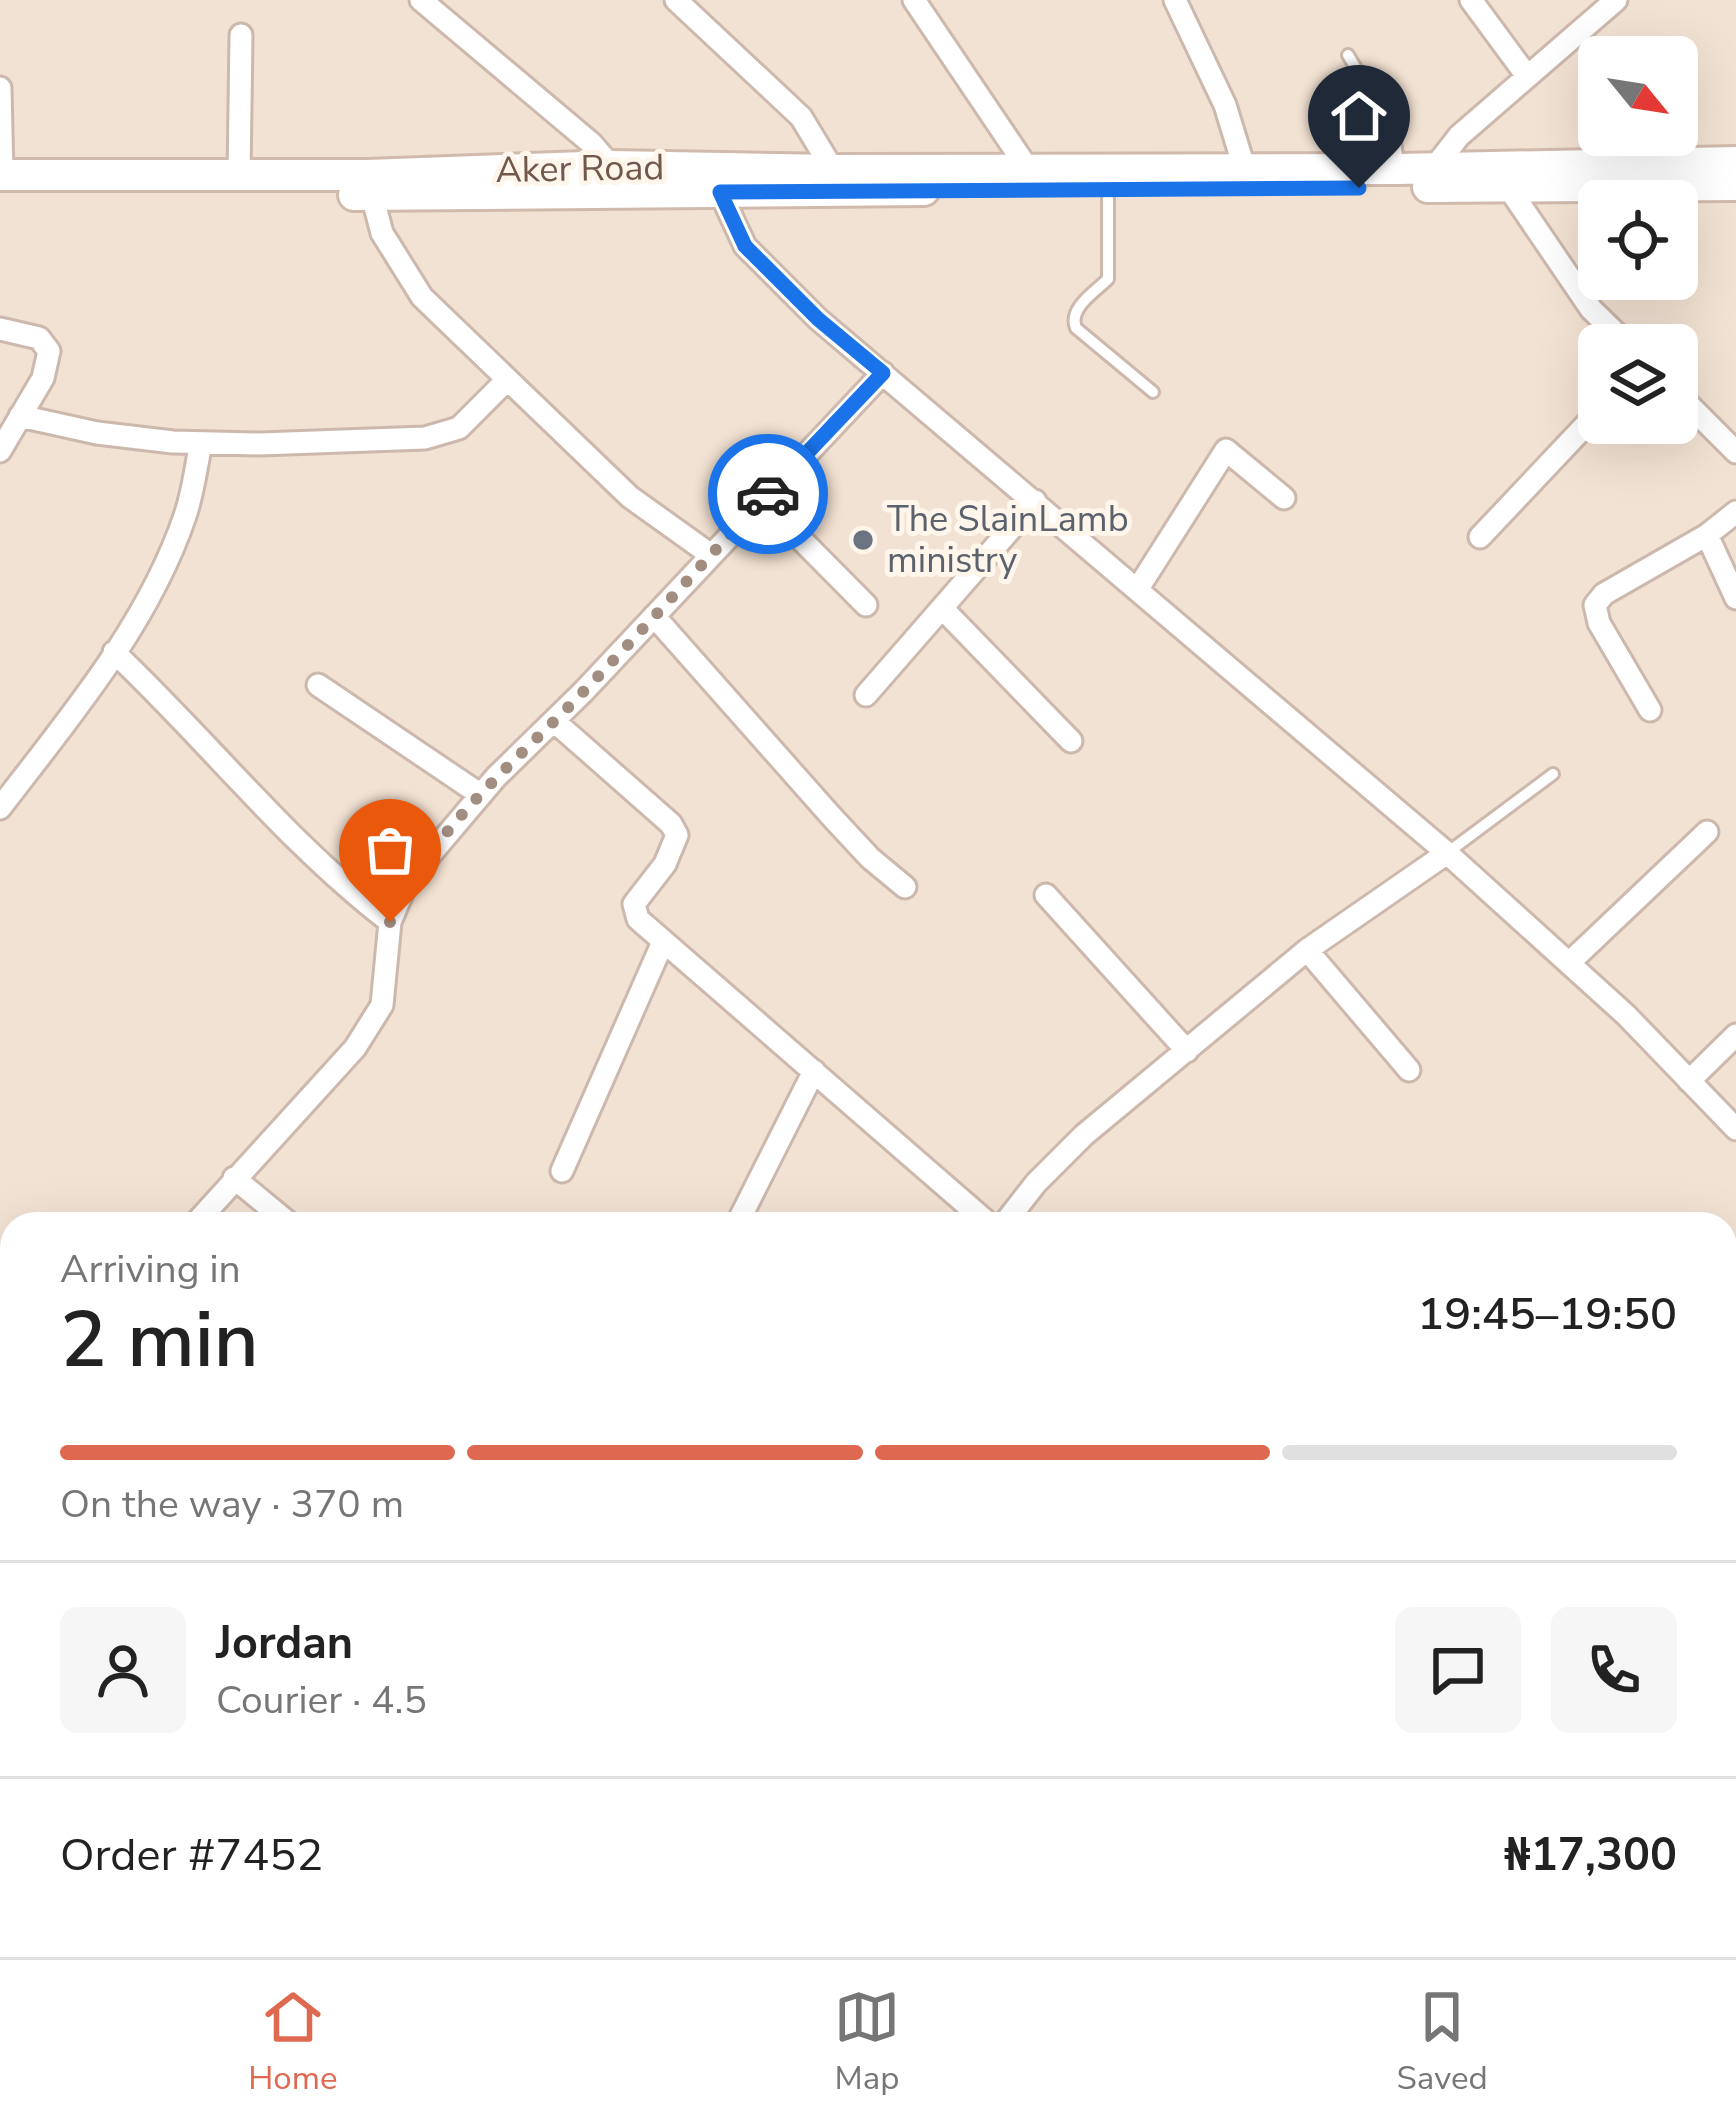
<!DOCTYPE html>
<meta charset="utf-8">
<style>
:root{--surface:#fff;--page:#f6f6f6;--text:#222;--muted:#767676;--line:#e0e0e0;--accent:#de6850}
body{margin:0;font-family:"Nunito Sans",sans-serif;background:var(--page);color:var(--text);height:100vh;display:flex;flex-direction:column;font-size:45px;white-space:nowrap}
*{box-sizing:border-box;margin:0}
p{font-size:39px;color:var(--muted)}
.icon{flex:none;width:66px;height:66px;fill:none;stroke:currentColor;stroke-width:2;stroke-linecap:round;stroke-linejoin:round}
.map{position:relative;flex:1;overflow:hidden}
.panel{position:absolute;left:0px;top:1212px;width:1737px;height:747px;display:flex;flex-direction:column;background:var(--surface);border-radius:36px 36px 0 0;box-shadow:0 12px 48px #0002}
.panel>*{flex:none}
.needle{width:78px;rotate:120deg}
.buttons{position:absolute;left:1578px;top:36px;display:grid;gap:24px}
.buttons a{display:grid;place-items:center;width:120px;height:120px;border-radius:18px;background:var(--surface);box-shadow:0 12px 48px #0002;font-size:60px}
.pin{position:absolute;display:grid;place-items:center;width:102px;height:102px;color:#fff;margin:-123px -51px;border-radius:50% 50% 50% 0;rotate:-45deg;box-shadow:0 0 12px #0007}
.pin .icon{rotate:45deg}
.courier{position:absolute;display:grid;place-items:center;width:120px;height:120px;margin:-60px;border:9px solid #1a73e8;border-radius:50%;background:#fff;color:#222;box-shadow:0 3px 15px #0007}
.headline em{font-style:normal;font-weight:600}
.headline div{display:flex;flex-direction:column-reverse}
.headline{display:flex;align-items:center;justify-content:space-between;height:204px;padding:0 60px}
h1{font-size:78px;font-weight:600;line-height:90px}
.bar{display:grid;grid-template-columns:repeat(4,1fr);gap:18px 12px;align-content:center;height:144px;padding:0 60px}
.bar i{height:15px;border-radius:9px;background:var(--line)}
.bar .active{background:var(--accent)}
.bar p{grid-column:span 4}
.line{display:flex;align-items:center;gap:30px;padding:0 60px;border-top:3px solid var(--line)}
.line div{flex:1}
.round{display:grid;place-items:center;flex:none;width:126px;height:126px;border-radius:18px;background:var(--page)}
.dock{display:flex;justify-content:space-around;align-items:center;height:168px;border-top:3px solid var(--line);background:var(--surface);font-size:33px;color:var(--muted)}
.dock a{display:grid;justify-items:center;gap:6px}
.dock .active{color:var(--accent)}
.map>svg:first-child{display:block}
.residential{fill:#f2e2d3;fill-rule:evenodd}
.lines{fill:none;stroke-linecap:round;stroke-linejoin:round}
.lane-casing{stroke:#ccb8ac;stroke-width:16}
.street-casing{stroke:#ccb8ac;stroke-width:27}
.secondary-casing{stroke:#d0baac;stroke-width:36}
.lane{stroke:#fff;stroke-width:10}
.street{stroke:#fff;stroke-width:21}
.secondary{stroke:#fff;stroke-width:30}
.done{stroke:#a28d81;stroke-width:12;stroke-dasharray:0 21.6}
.route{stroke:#1a73e8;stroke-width:15}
.worship-dot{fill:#6b7280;stroke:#fef5eb;stroke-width:4.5}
.labels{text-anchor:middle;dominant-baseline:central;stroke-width:10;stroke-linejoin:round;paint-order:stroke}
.street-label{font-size:36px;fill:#72574b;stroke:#fef5eb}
.worship-label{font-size:36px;fill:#5b616d;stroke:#fef5eb;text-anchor:start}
</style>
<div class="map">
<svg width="1736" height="1957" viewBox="0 0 1736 1957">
<rect width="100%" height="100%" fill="#fbf1e5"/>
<path class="residential" d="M0,0H1736V1957H0ZM1599,57H1677V135H1599ZM1599,201H1677V279H1599ZM1599,345H1677V423H1599ZM12,1224H1725V1947H12Z"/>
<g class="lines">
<defs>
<path id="lane" d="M1348,55L1394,132L1398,165
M1108,188V279C1095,292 1068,308 1076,328L1153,392
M1447,853L1553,774"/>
<path id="street" d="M421,0L591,143L611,166
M676,0L801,117L833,170
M914,0L1028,169
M1175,0L1225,105L1244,167
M1471,0L1527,76
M0,88L2,175
M1434,168L1459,136L1616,0
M239,176L241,35
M1508,187L1591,309L1628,345
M720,192L745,246L818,319L1447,853L1626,1015L1736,1129
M372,195L382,233L422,297L630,497L711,555
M0,329L39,338L49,351L43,378L0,451
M1677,393L1736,452
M20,416L97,433L173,442L260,444L425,438L459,428L506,381
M762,500L866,605
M1707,535L1736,598
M1480,537L1599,411
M1137,590L1226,450L1284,498
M942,608L1071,741
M654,616L831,816L870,858L905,887
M114,652C208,741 287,843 390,922
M318,685L481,795
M866,695L1035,501
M1650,710L1599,623L1595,605L1604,594L1707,535L1736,512
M554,721L671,824L677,835L665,864L634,904L638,919L989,1224
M0,808C69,718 148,625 185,516C193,493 196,467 201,443
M1046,895L1187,1051
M1307,950L1409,1070
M1569,963L1707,832
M1689,1081L1736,1035
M562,1171L663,942
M234,1178L290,1224
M195,1224L355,1048L382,1005L390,922L407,882L496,777L583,692L883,373
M737,1224L814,1071
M1004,1224L1036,1183L1084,1135L1307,950L1447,853
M1725,1285L1736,1275
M1725,1422L1736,1435
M0,1493L12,1472
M0,1624L12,1603
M1725,1634L1736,1628
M0,1801L12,1787
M1725,1871L1736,1853
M954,1947L960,1957
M306,1957L312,1947
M721,1957L730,1947
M1038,1957L1044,1947
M1221,1957L1228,1947
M1339,1957L1342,1947
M1457,1957L1461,1947
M1680,1957L1685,1947"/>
<path id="secondary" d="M0,175H368L611,166L833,170L1398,169L1736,162
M1428,187L1736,185
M354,195L924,190
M0,1757L12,1765
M367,1947L388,1957"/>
</defs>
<use href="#lane" class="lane-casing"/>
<use href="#street" class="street-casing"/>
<use href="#secondary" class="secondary-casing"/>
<use href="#lane" class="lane"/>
<use href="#street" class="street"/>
<use href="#secondary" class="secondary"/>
</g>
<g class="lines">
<path class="done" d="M390,922C430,830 516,762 585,690C647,626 706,559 768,494"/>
<path class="route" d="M768,494L883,373L818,319L745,246L720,192L1359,188"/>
</g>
<circle class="worship-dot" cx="863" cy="540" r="12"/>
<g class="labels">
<g class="street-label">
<text transform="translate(580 169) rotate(-1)">Aker Road</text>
</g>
<g class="worship-label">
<text x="887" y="519">The SlainLamb<tspan x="887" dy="41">ministry</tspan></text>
</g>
</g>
</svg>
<div class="buttons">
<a><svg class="needle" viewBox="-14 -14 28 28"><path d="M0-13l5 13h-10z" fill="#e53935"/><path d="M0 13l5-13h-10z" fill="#767676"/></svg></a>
<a><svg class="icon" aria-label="locate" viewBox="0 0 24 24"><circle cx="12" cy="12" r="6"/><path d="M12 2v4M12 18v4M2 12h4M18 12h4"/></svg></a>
<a><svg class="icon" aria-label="layers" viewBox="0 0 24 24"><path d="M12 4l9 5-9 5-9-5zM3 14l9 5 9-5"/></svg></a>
</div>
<div class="pin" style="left:390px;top:922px;background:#ea580c"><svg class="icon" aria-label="bag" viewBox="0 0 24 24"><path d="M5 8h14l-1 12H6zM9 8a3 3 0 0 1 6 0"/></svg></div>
<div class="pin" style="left:1359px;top:188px;background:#1f2937"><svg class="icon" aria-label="home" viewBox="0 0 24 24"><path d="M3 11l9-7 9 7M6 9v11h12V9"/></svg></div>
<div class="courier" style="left:768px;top:494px"><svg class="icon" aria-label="car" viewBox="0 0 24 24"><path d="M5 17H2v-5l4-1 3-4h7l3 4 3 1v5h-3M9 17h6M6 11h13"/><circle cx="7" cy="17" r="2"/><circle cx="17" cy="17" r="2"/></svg></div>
<section class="panel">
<div class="headline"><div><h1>2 min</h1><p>Arriving in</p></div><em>19:45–19:50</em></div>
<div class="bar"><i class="active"></i><i class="active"></i><i class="active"></i><i></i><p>On the way · 370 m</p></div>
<div class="line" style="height:216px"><a class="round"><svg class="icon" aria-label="person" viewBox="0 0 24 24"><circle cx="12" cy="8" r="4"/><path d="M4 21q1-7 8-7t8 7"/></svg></a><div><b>Jordan</b><p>Courier · 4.5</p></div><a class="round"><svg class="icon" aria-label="chat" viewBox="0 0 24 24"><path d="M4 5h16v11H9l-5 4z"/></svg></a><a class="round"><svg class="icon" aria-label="phone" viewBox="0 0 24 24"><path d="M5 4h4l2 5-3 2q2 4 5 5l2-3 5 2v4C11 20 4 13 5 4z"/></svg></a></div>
<div class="line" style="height:156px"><div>Order #7452</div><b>₦17,300</b></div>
</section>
</div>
<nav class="dock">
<a class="active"><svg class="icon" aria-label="home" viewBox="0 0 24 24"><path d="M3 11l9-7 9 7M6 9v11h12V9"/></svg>Home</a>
<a><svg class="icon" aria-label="map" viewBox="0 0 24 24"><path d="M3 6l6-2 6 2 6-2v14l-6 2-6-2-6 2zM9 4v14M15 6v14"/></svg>Map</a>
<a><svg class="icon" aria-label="saved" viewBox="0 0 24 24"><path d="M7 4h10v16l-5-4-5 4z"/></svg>Saved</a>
</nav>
